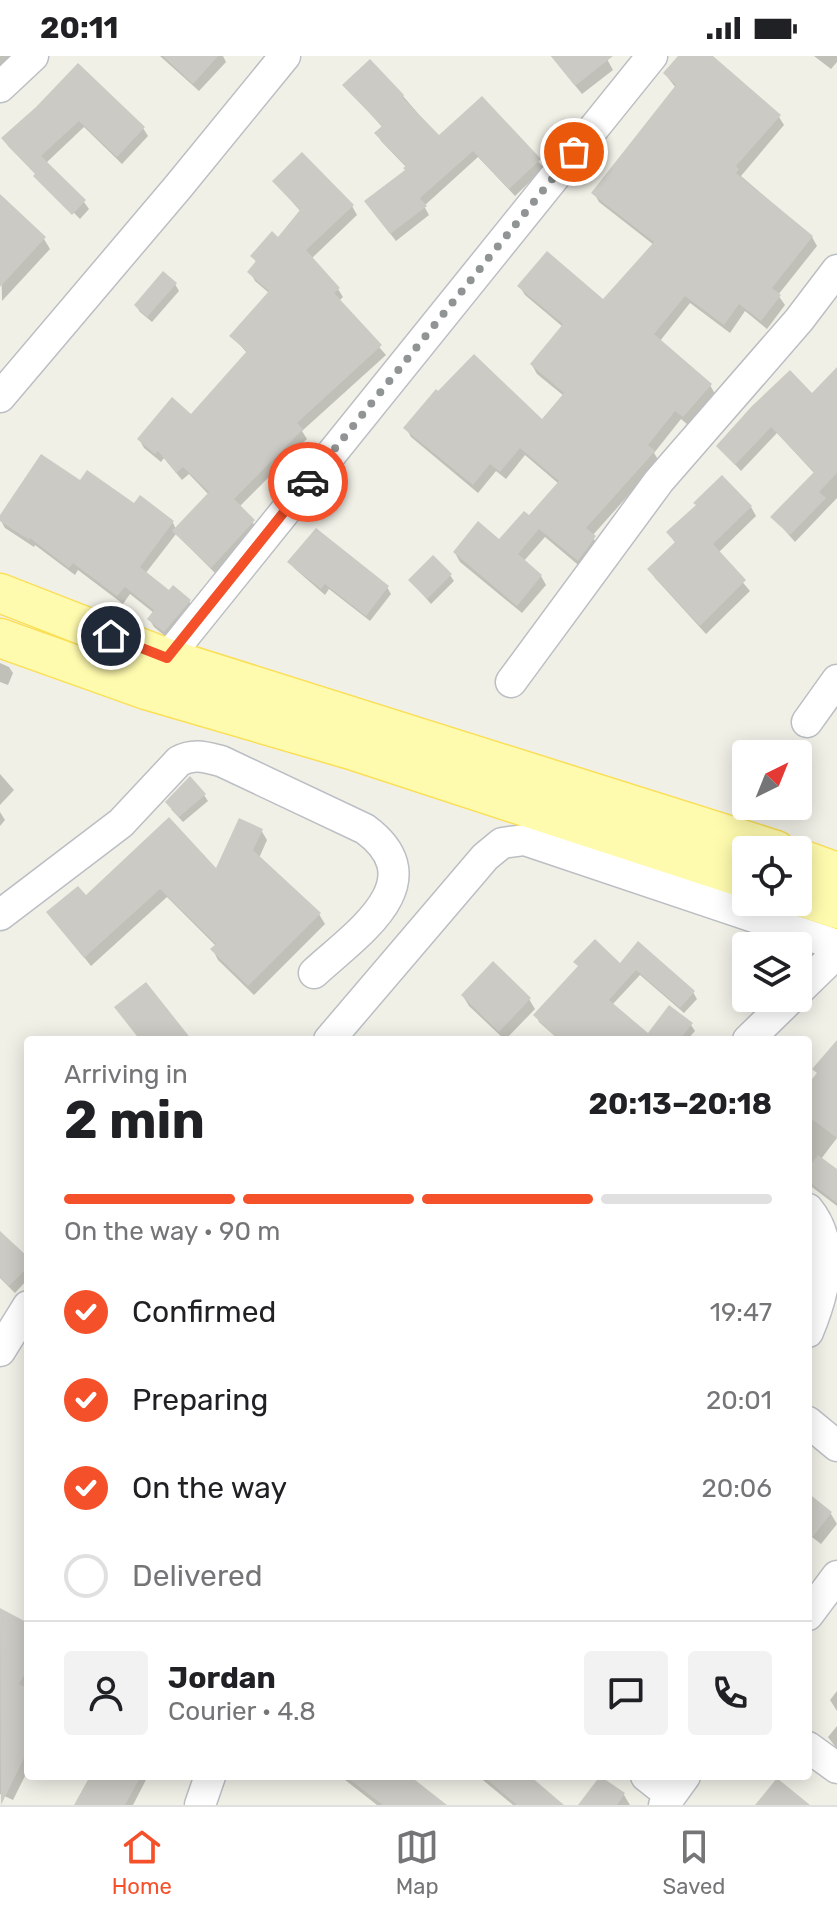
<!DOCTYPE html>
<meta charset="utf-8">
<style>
:root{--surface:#fff;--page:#f2f2f2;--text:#202124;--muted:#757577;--line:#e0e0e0;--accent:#f4502a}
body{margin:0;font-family:Rubik,sans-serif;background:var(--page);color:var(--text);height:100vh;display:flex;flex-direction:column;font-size:30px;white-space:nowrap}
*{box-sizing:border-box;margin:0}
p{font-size:26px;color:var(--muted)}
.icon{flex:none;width:44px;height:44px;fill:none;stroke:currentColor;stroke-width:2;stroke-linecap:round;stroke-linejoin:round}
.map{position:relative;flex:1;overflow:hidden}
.drawer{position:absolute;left:24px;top:980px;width:788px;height:744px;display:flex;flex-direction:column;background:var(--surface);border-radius:8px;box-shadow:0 4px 20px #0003}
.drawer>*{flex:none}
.needle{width:52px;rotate:43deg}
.fabs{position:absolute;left:732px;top:684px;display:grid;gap:16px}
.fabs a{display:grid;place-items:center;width:80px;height:80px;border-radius:8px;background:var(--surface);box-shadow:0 4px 20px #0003;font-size:40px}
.pin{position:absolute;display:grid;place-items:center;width:68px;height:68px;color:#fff;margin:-34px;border:4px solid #fff;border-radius:50%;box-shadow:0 2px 8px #0007}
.courier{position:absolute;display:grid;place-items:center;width:80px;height:80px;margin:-40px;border:6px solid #f4502a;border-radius:50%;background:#fff;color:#222;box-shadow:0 2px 10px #0007}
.overview em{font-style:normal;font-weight:700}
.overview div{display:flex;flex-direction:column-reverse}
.overview{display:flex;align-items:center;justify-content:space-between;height:136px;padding:0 40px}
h1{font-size:52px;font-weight:700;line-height:60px}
.bar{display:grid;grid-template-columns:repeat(4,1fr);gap:12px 8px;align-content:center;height:96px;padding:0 40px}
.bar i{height:10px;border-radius:6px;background:var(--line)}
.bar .active{background:var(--accent)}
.bar p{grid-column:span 4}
.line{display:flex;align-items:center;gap:20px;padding:0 40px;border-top:2px solid var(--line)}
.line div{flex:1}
.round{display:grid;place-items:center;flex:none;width:84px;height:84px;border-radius:8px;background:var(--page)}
ol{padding:0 40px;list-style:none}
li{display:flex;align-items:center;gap:24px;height:88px}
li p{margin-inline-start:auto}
li .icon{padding:8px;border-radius:50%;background:var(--accent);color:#fff;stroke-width:4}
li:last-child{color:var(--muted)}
li i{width:44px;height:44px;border:4px solid var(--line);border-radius:50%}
.status{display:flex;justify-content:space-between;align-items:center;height:56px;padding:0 40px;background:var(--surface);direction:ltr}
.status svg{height:22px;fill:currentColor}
.menu{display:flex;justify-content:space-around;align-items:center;height:112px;border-top:2px solid var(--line);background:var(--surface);font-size:22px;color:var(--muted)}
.menu a{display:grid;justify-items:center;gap:4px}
.menu .active{color:var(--accent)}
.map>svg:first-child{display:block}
.shadow{fill:#0003}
.building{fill:#cccac4}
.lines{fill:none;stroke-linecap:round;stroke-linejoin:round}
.minor-casing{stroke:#bbbec3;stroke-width:33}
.major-casing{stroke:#fadf57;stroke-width:41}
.minor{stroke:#fff;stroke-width:30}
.major{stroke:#fffbae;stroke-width:38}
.done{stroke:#919494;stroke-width:8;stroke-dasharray:0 14.4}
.route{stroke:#f4502a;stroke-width:10}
</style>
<div class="status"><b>20:11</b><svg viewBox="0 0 49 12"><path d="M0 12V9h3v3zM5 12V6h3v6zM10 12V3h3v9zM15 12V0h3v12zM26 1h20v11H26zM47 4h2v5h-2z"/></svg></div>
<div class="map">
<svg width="837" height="1749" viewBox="0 0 837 1749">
<rect width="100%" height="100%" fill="#f1f0e7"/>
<path class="shadow" d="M0,0H23L0,20Z
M160,0H223L226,6L199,35Z
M551,0H610L607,3L613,14L582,38Z
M680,0H712L779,61L784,69L741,120L812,181L817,190L778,239L785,249L767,273L745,255L730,277L690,247L660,285L710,329L715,338L688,369L681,363L654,397L659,405L592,480L599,491L583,513L545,481L523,506L541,520L546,529L522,557L460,506L455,497L500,486L529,462L559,428L525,399L506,423L496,415L478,437L411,381L406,372L542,366L564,340L537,318L532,309L563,271L525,239L520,231L603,246L654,189L599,146L594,137L676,32L665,18Z
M814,0H837V6L831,13Z
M345,29L403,40L439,82L482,43L544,112L515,140L478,101L424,150L429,159L396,185L371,153L407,115V112L381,85L377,78L383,72Z
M37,53L143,72L148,80L122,108L84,71L46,107L84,146L89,153L80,163L8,90L3,82Z
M275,126L352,150L357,159L311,203L338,233L343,241L339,245L386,299L302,375L307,383L239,451L259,474L217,519L176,478L145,518L169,537L189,545L194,554L170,584L154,571L149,563L154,557L130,538L123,548L78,514L75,519L35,489L34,491L5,472L0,463L81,427L173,467L176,473L209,439L189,418L182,424L164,402L161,406L144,392L139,383L191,360L248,298L232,280L269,237L255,225L250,216L257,208L253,200L278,184L301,156Z
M0,141L44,183L50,193L2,245Z
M175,228L179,235L152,266L140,256L136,250Z
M837,319V442L795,486L773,461L815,418L777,377L741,415L718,390L812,340Z
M751,451L756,460L718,497L750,535L706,578L655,522L649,513L676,488L668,476Z
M290,506L387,531L391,538L370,565L329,533L325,539L294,512Z
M450,519L454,525L431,548L410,524Z
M0,607L9,611L13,617L8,629L0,626Z
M0,718L14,734L0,749Z
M204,739L208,745L183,766L171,753Z
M0,756L5,764L0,770Z
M261,774L267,784L259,802L319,858L325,868L254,939L218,904L213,894L216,890L167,841L91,910L49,857L86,842L217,815Z
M638,888L693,936L697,943L684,957L640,919L612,949L648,979L691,969L695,975L687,984H559L539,966L536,959L620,910Z
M463,940L529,943L535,953L505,984L469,950Z
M837,987V1082L821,1103L837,1116V1150L808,1128V1032L818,1019L815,1013Z
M0,1177L28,1204V1223L15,1237L0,1222Z
M808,1439L831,1458L837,1468L821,1488L808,1478Z
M5,1557L28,1569V1630L26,1634L28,1635V1714L13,1744L0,1738V1566Z
M837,1635V1655L830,1644Z
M837,1670V1693L828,1681Z
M95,1720H148L133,1749H76Z
M340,1720H400L443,1749H377Z
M478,1720H527L561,1749H513Z
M602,1722L624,1739L630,1749H581Z"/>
<path class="building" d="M163,0H218L193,28Z
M551,0H613L575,30Z
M678,0H713L781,59L736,110L739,113L736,117L813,180L772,232L781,239L761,265L739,248L724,269L685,240L654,278L712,328L683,361L675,355L648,389L655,395L586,472L596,480L578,505L539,473L518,498L542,519L517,550L453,496L478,465L499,483L524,455L529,459L559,425L520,392L500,416L490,408L473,429L403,372L436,333L438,335L474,298L542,363L564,337L530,308L563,268L517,230L547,195L603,243L654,186L591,137L676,29L663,17Z
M370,3L404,39L402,41L439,79L482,40L541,103L509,133L473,95L420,142L427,150L390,178L364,145L405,114L403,112L406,110L374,77L382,70L342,29Z
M78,7L145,71L117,101L79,65L41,100L86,144L72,159L33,120L35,118L1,82L36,51Z
M302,96L354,149L306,194L340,232L334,237L382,289L297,367L303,373L234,443L255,464L211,512L172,475L209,436L183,411L176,417L158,395L155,398L137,383L172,341L191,358L247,295L229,280L269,235L247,216L256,205L250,200L272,175L278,181L300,154L272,125Z
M0,138L46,181L0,231Z
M163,215L177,227L147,261L134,249Z
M837,311V417L819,436L826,442L790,479L770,461L814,416L771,371L735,409L716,390L752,350L790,314L812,337Z
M41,398L80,424L87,414L134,447L140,439L174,465L140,511L169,534L173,529L191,544L164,576L147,563L154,554L125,531L117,540L73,507L69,512L30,482L29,484L0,465V459Z
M722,419L752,450L713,488L746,524L700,570L647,513L675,486L666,476L696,449L693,447Z
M316,472L389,530L366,560L325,528L321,533L287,506Z
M433,499L452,518L427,543L408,524Z
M190,720L206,738L179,761L165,746Z
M169,761L216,812L239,762L263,773L253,794L321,857L248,930L210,893L216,888L160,833L84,902L46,856L78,830L86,839Z
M595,883L620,907L638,885L695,935L680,952L636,914L609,944L648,977L669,949L693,967L679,984H559L533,959L578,910L573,906Z
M493,905L531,942L499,976L461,939Z
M146,926L192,984H140L114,951Z
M837,984V1082L808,1060V1028L817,1017L812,1013Z
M818,1099L837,1113V1147L808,1125V1112Z
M0,1175L28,1201V1211L9,1230L0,1221Z
M808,1437L832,1456L808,1487Z
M0,1552L28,1567V1612L19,1628L28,1633V1694L1,1749Z
M90,1720H141L125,1749H74Z
M345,1720H410L447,1749H383Z
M483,1720H530L564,1749H517Z
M600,1720L625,1737L617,1749H578Z
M777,1722L810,1749H755Z"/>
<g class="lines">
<defs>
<path id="minor" d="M0,31L33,0
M0,341L178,131L285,0
M167,602L652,0
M511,626L659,425L799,264L837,214
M807,666L837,624
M0,859L121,767L179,705C194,697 205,701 221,705L365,773C437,826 355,879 314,917
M798,935L837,897
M329,984L485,801L502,787L525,784L837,889
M748,984L791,942
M808,1153C837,1189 825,1235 808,1276
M0,1295L28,1250
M808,1366L837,1390
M808,1559L837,1520
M808,1691L837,1712
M646,1720L670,1739
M200,1749L210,1720
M664,1749L685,1720"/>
<path id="major" d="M0,537L167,602L776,794
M0,582L146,634L351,694L746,823
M798,802L837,816
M798,840L837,853"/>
</defs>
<use href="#minor" class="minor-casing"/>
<use href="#major" class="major-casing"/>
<use href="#minor" class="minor"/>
<use href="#major" class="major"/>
</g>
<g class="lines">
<path class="done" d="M308,426L574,96"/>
<path class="route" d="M111,580L167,602L308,426"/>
</g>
</svg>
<div class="fabs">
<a><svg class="needle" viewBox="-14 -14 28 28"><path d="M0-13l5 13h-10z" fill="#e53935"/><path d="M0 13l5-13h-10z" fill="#757577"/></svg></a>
<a><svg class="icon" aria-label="locate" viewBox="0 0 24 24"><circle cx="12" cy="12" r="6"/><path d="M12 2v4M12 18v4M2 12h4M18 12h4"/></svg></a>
<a><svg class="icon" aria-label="layers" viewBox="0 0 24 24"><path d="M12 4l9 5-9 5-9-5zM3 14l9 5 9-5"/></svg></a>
</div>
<div class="pin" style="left:574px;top:96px;background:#ea580c"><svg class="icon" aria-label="bag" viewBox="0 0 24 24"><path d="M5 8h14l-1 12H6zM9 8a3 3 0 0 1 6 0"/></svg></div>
<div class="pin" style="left:111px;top:580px;background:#1f2937"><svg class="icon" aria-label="home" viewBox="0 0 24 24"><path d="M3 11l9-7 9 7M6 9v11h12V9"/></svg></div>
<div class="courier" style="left:308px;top:426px"><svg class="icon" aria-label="car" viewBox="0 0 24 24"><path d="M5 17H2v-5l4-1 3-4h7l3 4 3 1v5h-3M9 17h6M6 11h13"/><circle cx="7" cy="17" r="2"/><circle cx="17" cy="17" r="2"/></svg></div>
<section class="drawer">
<div class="overview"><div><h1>2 min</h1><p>Arriving in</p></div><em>20:13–20:18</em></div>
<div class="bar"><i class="active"></i><i class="active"></i><i class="active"></i><i></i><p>On the way · 90 m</p></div>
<ol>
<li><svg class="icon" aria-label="check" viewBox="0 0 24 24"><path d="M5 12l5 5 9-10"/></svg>Confirmed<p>19:47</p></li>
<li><svg class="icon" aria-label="check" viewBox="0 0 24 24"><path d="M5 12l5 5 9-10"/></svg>Preparing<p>20:01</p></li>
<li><svg class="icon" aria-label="check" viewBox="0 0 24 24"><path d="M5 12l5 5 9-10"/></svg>On the way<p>20:06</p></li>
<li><i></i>Delivered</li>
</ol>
<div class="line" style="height:144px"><a class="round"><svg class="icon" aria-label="person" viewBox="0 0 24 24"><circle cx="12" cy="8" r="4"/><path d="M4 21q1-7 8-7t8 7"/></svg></a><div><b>Jordan</b><p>Courier · 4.8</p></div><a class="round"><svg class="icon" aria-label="chat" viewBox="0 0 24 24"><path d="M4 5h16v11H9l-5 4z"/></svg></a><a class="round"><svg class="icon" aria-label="phone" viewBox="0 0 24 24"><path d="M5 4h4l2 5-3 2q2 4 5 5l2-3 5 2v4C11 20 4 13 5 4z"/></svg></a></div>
</section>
</div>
<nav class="menu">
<a class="active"><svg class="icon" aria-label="home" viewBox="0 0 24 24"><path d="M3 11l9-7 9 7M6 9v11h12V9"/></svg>Home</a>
<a><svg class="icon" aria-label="map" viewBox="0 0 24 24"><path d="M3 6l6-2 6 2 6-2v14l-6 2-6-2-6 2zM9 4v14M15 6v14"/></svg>Map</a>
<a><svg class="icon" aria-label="saved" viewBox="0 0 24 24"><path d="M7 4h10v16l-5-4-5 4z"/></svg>Saved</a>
</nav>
